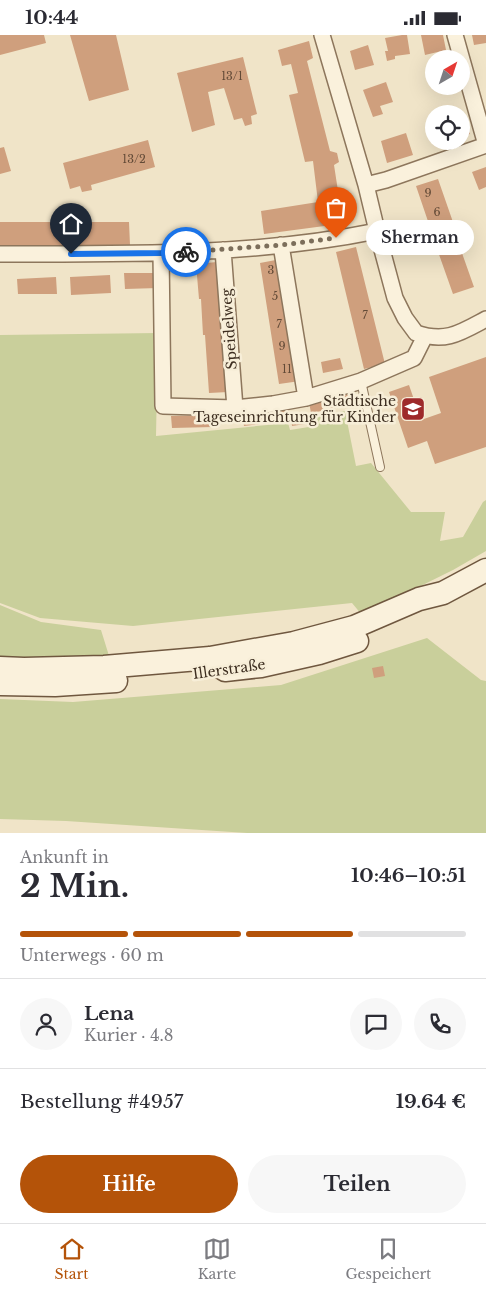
<!DOCTYPE html>
<html lang="de">
<meta charset="utf-8">
<style>
:root{--surface:#fff;--page:#f7f7f7;--text:#2b2b33;--muted:#7c7c81;--line:#e1e1e2;--accent:#b45309}
body{margin:0;font-family:"Libre Baskerville",serif;background:var(--page);color:var(--text);height:100vh;display:flex;flex-direction:column;font-size:19px;white-space:nowrap}
*{box-sizing:border-box;margin:0}
p{font-size:16px;color:var(--muted)}
.icon{flex:none;width:28px;height:28px;fill:none;stroke:currentColor;stroke-width:2;stroke-linecap:round;stroke-linejoin:round}
.map{position:relative;height:798px;overflow:hidden}
.sheet{display:flex;flex-direction:column;background:var(--surface);flex:1}
.sheet>*{flex:none}
.needle{width:32px;rotate:39deg}
.buttons{position:absolute;left:425px;top:15px;display:grid;gap:10px}
.buttons a{display:grid;place-items:center;width:45px;height:45px;border-radius:50%;background:var(--surface);box-shadow:0 5px 20px #0002;font-size:25px}
.pin{position:absolute;display:grid;place-items:center;width:42px;height:42px;color:#fff;margin:-51px -21px;border-radius:50% 50% 50% 0;rotate:-45deg;box-shadow:0 0 5px #0007}
.pin .icon{rotate:45deg}
.courier{position:absolute;display:grid;place-items:center;width:50px;height:50px;margin:-25px;border:4px solid #1a73e8;border-radius:50%;background:#fff;color:#222;box-shadow:0 1px 6px #0007}
.bubble{position:absolute;height:35px;border-radius:18px;background:var(--surface);box-shadow:0 5px 20px #0002;font-size:16px;font-weight:700;line-height:35px;text-align:center}
.headline em{font-style:normal;font-weight:700}
.headline div{display:flex;flex-direction:column-reverse}
.headline{display:flex;align-items:center;justify-content:space-between;height:85px;padding:0 20px}
h1{font-size:32px;font-weight:700;line-height:38px}
.bar{display:grid;grid-template-columns:repeat(4,1fr);gap:8px 5px;align-content:center;height:60px;padding:0 20px}
.bar i{height:6px;border-radius:4px;background:var(--line)}
.bar .on{background:var(--accent)}
.bar p{grid-column:span 4}
.line{display:flex;align-items:center;gap:12px;padding:0 20px;border-top:1px solid var(--line)}
.line div{flex:1}
.round{display:grid;place-items:center;flex:none;width:52px;height:52px;border-radius:26px;background:var(--page)}
.primary-button{display:flex;gap:10px;margin-top:auto;padding:10px 20px}
.primary-button a{flex:1;height:58px;border-radius:30px;background:var(--accent);color:#fff;font-size:20px;font-weight:700;line-height:58px;text-align:center}
.primary-button a+a{background:var(--page);color:var(--text)}
.status{display:flex;justify-content:space-between;align-items:center;height:35px;padding:0 25px;background:var(--surface);direction:ltr}
.status svg{height:14px;fill:currentColor}
.dock{display:flex;justify-content:space-around;align-items:center;height:70px;border-top:1px solid var(--line);background:var(--surface);font-size:14px;color:var(--muted)}
.dock a{display:grid;justify-items:center;gap:2px}
.dock .on{color:var(--accent)}
.map>svg:first-child{display:block}
.green{fill:#c9cf9b}
.building{fill:#cf9f7d}
.lines{fill:none;stroke-linecap:round;stroke-linejoin:round}
.lane-casing{stroke:#8d765c;stroke-width:10}
.street-casing{stroke:#8d765c;stroke-width:18}
.secondary-casing{stroke:#6f573f;stroke-width:25}
.lane{stroke:#faf1dc;stroke-width:8}
.street{stroke:#faf1dc;stroke-width:15}
.secondary{stroke:#faf1dc;stroke-width:22}
.done{stroke:#7c6e5b;stroke-width:5;stroke-dasharray:0 9}
.route{stroke:#1a73e8;stroke-width:6}
.labels{text-anchor:middle;dominant-baseline:central;stroke-width:5;stroke-linejoin:round;paint-order:stroke}
.number-label{font-size:11px;fill:#624a37}
.street-label{font-size:14px;fill:#3d2e20;stroke:#f7eed8}
.poi-label{font-size:14px;fill:#3d2e20;stroke:#f7eed8;text-anchor:end}
</style>
<div class="status"><b>10:44</b><svg viewBox="0 0 49 12"><path d="M0 12V9h3v3zM5 12V6h3v6zM10 12V3h3v9zM15 12V0h3v12zM26 1h20v11H26zM47 4h2v5h-2z"/></svg></div>
<div class="map">
<svg width="486" height="798" viewBox="0 0 486 798">
<rect width="100%" height="100%" fill="#f0e4c8"/>
<path class="green" d="M158,298L156,401L288,388L290,395L315,391L314,381L345,376L356,431L371,428L411,477H445L440,506L463,502L483,467L486,465V516L453,535L362,580L352,568L133,591L40,583L0,568V300Z
M0,570L41,587L101,595L110,624L80,626L0,621Z
M427,603L481,645L486,646V798H247L66,786L0,784V664L73,667L281,650Z"/>
<path class="building" d="M0,0H44L46,8L0,20Z
M70,0H116L129,55L89,66Z
M402,0H407L410,19L395,21V24L387,26L385,16H388L385,3Z
M421,0H443L446,15L425,20Z
M472,0H486V8L474,10Z
M309,6L313,23L307,26L330,116L337,118L339,127L334,130L340,169L330,171L332,190L264,199L261,176L318,167L313,126L305,127L289,60L298,58L291,29L282,31L278,15Z
M368,10L374,30L355,35L350,16Z
M243,22L257,79L251,81L252,89L245,91L242,83L234,85L224,53L208,57L215,90L192,97L177,38Z
M386,47L393,67L380,71L383,79L373,82L363,55Z
M461,81H463L470,99L461,102Z
M406,98L413,120L387,128L381,106Z
M148,105L155,132L91,150L92,155L82,157L80,151L70,154L63,128Z
M4,112L11,136L0,139V113Z
M486,132V152L479,155L472,137Z
M438,144L454,190L432,198L416,151Z
M0,187H129L130,210L0,212Z
M457,204L474,252L453,259L436,211Z
M356,212L385,329L364,334L336,217Z
M281,224L300,346L279,349L260,228Z
M217,227L228,357L209,358L205,300H203L201,264H199L196,229Z
M124,238H158V253L125,254Z
M110,240L111,258L71,260L70,242Z
M56,242L57,259H18L17,244Z
M486,322V412L435,429L427,406L408,413L389,357L409,350L421,385L441,378L429,342Z
M340,323L343,334L323,338L321,327Z
M348,359L351,370L311,378L309,367Z
M288,372L290,385L244,391L242,378Z
M310,378L312,388L292,391L291,381Z
M213,380V392L172,393L171,381Z
M383,631L385,641L374,643L372,633Z"/>
<g class="lines">
<defs>
<path id="lane" d="M361,346L380,432"/>
<path id="street" d="M322,0L366,150L377,196L395,263L405,283L416,298C446,308 460,298 486,284
M455,0L486,110
M366,150L386,145L486,110
M281,210L306,363
M223,215L235,373
M161,218L163,371L235,373L273,369L306,363L361,346L414,323L425,301
M0,219C125,219 254,221 377,196"/>
<path id="secondary" d="M0,633L24,634L104,632L210,623L294,608L354,592L419,564L443,558L486,535
M225,635L261,631L319,618L357,606
M0,649L55,650L116,646"/>
</defs>
<use href="#lane" class="lane-casing"/>
<use href="#street" class="street-casing"/>
<use href="#secondary" class="secondary-casing"/>
<use href="#lane" class="lane"/>
<use href="#street" class="street"/>
<use href="#secondary" class="secondary"/>
</g>
<g class="lines">
<path class="done" d="M186,217L281,210L336,203"/>
<path class="route" d="M71,219L161,218L186,217"/>
</g>
<defs>
<symbol id="school-square" viewBox="-11 -11 22 22"><rect x="-9" y="-9" width="18" height="18" rx="4" fill="#9e2a2b" stroke="#f7eed8"/><path d="M0-5L7-2L0 1L-7-2ZM-4 1L0 2.5L4 1V4Q0 6-4 4Z" fill="#fff"/></symbol>
</defs>
<g fill-rule="evenodd">
<use href="#school-square" x="399" y="360" width="28" height="28"/>
</g>
<g class="labels">
<g class="number-label">
<text x="232" y="41">13/1</text>
<text x="134" y="124">13/2</text>
<text x="428" y="158">9</text>
<text x="437" y="177">6</text>
<text x="271" y="235">3</text>
<text x="275" y="261">5</text>
<text x="365" y="280">7</text>
<text x="279" y="289">7</text>
<text x="282" y="311">9</text>
<text x="287" y="334">11</text>
</g>
<g class="street-label">
<text transform="translate(229 294) rotate(-94)">Speidelweg</text>
<text transform="translate(229 634) rotate(-8)">Illerstraße</text>
</g>
<g class="poi-label">
<text x="396" y="366">Städtische<tspan x="396" dy="16">Tageseinrichtung für Kinder</tspan></text>
</g>
</g>
</svg>
<div class="buttons">
<a><svg class="needle" viewBox="-14 -14 28 28"><path d="M0-13l5 13h-10z" fill="#e53935"/><path d="M0 13l5-13h-10z" fill="#7c7c81"/></svg></a>
<a><svg class="icon" aria-label="locate" viewBox="0 0 24 24"><circle cx="12" cy="12" r="6"/><path d="M12 2v4M12 18v4M2 12h4M18 12h4"/></svg></a>
</div>
<div class="pin" style="left:336px;top:203px;background:#ea580c"><svg class="icon" aria-label="bag" viewBox="0 0 24 24"><path d="M5 8h14l-1 12H6zM9 8a3 3 0 0 1 6 0"/></svg></div>
<div class="pin" style="left:71px;top:219px;background:#1f2937"><svg class="icon" aria-label="home" viewBox="0 0 24 24"><path d="M3 11l9-7 9 7M6 9v11h12V9"/></svg></div>
<div class="courier" style="left:186px;top:217px"><svg class="icon" aria-label="bike" viewBox="0 0 24 24"><circle cx="6" cy="16" r="4"/><circle cx="18" cy="16" r="4"/><path d="M6 16l4-8h5l3 8M10 8l3 8H6M13 5h3"/></svg></div>
<div class="bubble" style="left:366px;top:185px;width:108px">Sherman</div>
</div>
<section class="sheet">
<div class="headline"><div><h1>2 Min.</h1><p>Ankunft in</p></div><em>10:46–10:51</em></div>
<div class="bar"><i class="on"></i><i class="on"></i><i class="on"></i><i></i><p>Unterwegs · 60 m</p></div>
<div class="line" style="height:90px"><a class="round"><svg class="icon" aria-label="person" viewBox="0 0 24 24"><circle cx="12" cy="8" r="4"/><path d="M4 21q1-7 8-7t8 7"/></svg></a><div><b>Lena</b><p>Kurier · 4.8</p></div><a class="round"><svg class="icon" aria-label="chat" viewBox="0 0 24 24"><path d="M4 5h16v11H9l-5 4z"/></svg></a><a class="round"><svg class="icon" aria-label="phone" viewBox="0 0 24 24"><path d="M5 4h4l2 5-3 2q2 4 5 5l2-3 5 2v4C11 20 4 13 5 4z"/></svg></a></div>
<div class="line" style="height:65px"><div>Bestellung #4957</div><b>19.64 €</b></div>
<div class="primary-button"><a>Hilfe</a><a>Teilen</a></div>
</section>
<nav class="dock">
<a class="on"><svg class="icon" aria-label="home" viewBox="0 0 24 24"><path d="M3 11l9-7 9 7M6 9v11h12V9"/></svg>Start</a>
<a><svg class="icon" aria-label="map" viewBox="0 0 24 24"><path d="M3 6l6-2 6 2 6-2v14l-6 2-6-2-6 2zM9 4v14M15 6v14"/></svg>Karte</a>
<a><svg class="icon" aria-label="saved" viewBox="0 0 24 24"><path d="M7 4h10v16l-5-4-5 4z"/></svg>Gespeichert</a>
</nav>
